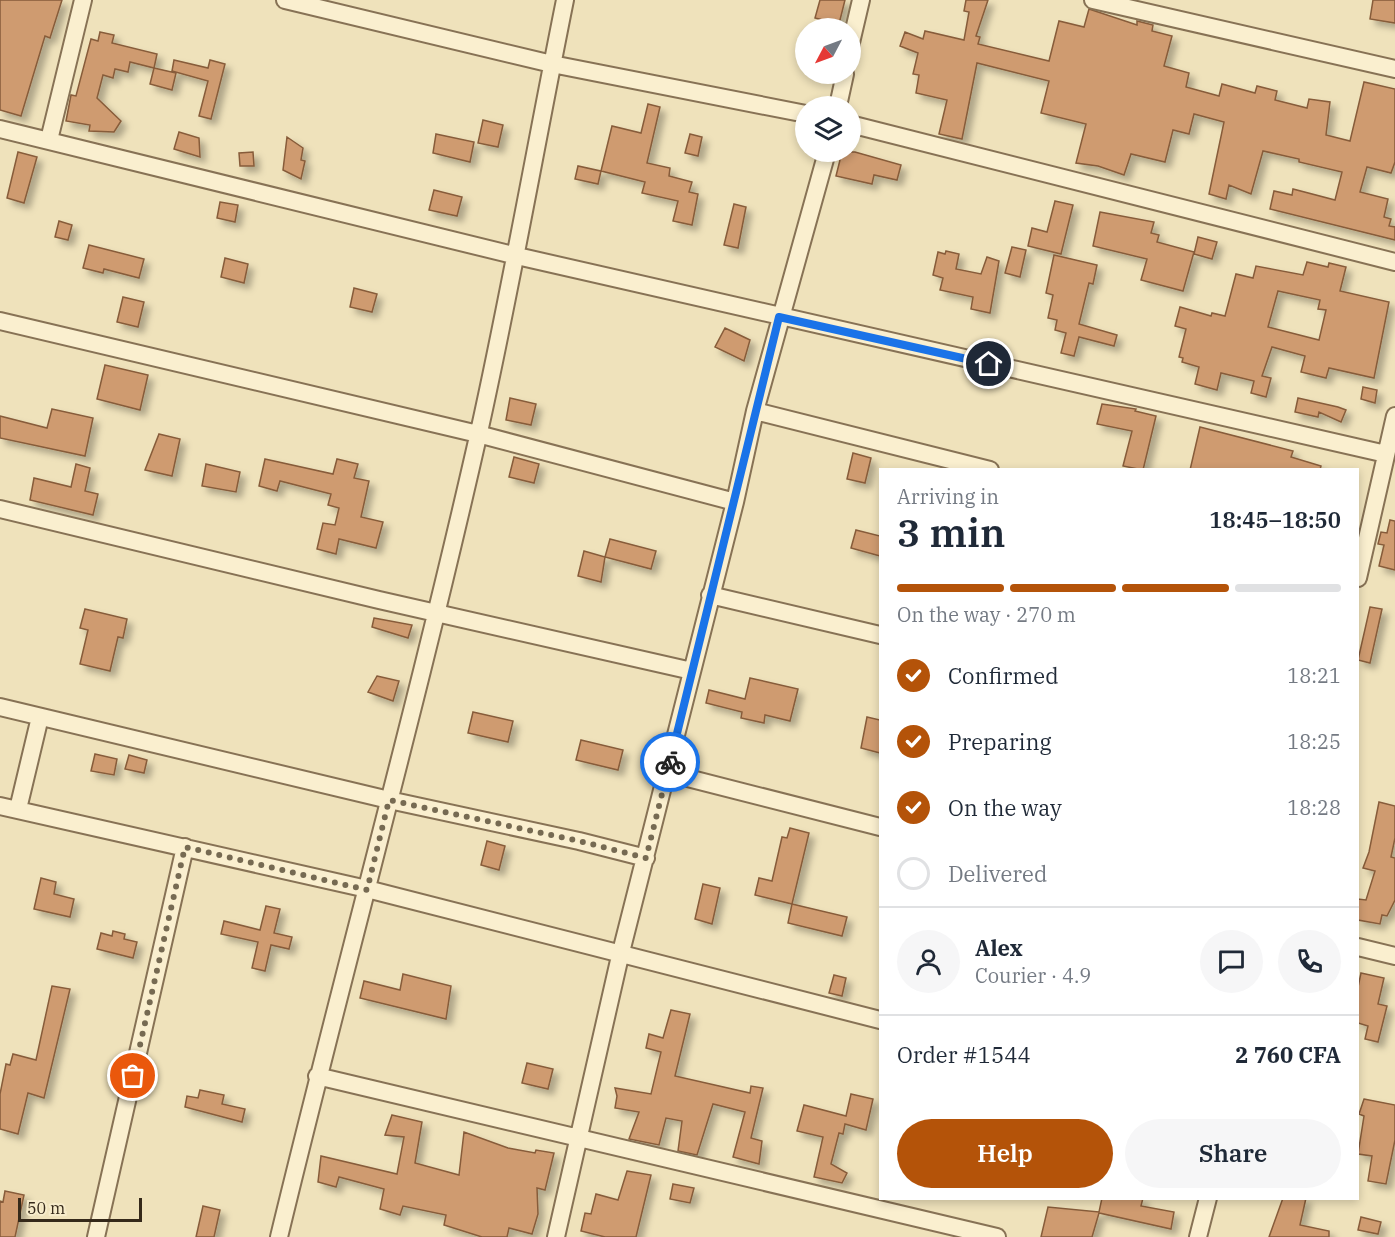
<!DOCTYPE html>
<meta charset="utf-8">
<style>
:root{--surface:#fff;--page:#f6f6f7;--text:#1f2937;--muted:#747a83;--line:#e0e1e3;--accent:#b45309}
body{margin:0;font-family:"IBM Plex Serif",serif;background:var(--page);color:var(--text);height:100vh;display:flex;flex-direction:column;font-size:22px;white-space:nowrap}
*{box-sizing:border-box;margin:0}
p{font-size:20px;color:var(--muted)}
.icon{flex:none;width:33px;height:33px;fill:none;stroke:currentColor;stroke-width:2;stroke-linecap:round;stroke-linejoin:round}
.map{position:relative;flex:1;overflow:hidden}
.side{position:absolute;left:879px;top:468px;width:480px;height:732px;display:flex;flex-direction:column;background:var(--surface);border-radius:0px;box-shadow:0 3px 9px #0003}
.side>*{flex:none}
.needle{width:39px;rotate:229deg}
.tools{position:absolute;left:795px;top:18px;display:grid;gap:12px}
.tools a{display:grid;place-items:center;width:66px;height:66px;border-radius:50%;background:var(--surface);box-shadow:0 3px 9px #0003;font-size:30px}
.scale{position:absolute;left:18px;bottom:15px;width:124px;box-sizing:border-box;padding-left:6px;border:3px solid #35291a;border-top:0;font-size:16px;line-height:21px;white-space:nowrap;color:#35291a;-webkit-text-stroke:4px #f7eccb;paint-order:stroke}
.pin{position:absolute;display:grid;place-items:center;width:51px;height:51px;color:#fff;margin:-26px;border:3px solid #fff;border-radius:50%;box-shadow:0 2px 6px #0007}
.courier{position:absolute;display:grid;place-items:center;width:60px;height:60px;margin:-30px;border:4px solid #1a73e8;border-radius:50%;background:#fff;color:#222;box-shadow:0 2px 8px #0007}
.overview em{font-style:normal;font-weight:600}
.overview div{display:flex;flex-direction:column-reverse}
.overview{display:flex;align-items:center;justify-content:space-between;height:102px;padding:0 18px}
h1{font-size:39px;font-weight:600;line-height:45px}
.bar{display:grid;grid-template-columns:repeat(4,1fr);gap:9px 6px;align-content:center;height:72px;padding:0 18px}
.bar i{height:8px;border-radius:4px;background:var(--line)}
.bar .selected{background:var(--accent)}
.bar p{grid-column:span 4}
.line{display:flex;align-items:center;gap:15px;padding:0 18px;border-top:2px solid var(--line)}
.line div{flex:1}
.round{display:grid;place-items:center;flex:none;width:63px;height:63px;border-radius:32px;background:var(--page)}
ol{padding:0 18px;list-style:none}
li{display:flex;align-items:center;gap:18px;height:66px}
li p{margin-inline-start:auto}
li .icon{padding:6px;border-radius:50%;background:var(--accent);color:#fff;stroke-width:4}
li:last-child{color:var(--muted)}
li i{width:33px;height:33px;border:3px solid var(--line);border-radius:50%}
.cta{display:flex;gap:12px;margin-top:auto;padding:12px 18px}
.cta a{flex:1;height:69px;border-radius:36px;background:var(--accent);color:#fff;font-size:24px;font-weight:600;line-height:69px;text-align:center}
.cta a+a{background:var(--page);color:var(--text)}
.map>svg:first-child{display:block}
.building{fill:#cf9b6f;stroke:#875c3a;stroke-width:1.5;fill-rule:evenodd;filter:url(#shadow)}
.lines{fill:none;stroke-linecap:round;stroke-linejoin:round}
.street-casing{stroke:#877255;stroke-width:20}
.street{stroke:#faefcf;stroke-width:16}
.done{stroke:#766a52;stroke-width:6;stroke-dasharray:0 10.8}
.route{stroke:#1a73e8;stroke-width:8}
</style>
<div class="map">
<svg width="1395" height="1237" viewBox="0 0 1395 1237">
<defs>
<filter id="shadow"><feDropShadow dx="5.5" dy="5.5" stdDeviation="3" flood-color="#0004"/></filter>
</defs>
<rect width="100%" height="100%" fill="#efe2bb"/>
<path class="building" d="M0,0H62L50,38L45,36L21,116L0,110Z
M820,0H845L839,24L815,18Z
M966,0H988L976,36L980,37L978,44L1049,61L1059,21L1084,27L1089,9L1137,25V21L1153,25L1152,31L1172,36L1164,66L1189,73L1186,87L1219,96L1222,84L1255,93L1257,86L1277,91L1275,100L1307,108L1309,99L1330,102L1326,135L1350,141L1364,82L1395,89V162L1391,173L1367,167L1360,192L1388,199L1384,217L1391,219L1389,226L1395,227V240L1270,209L1274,191L1292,195L1293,189L1335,200L1342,172L1299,162V159L1263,151L1251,194L1229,185L1226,199L1209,194L1224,122L1194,114L1189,134L1173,130L1165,162L1131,154L1124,175L1098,166L1076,163L1086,124L1041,113L1049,81L977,63L962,139L939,134L947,100L916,93L919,75L913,74L918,53L900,46L905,32L923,39L925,31L964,40L969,12L964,11Z
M1373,0H1395V23L1370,19Z
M100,32L114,35L112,43L157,54L154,68L130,62L128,72L115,69L113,78L103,75L97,98L121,121L114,132L89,131L90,125L66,121L71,95L76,96L91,39L98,41Z
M174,60L208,68L210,60L225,64L211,119L199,116L208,81L172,71Z
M154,68L176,73L172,90L150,84Z
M648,104L660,107L647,163L670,168L669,176L692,182L689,192L698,194L692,225L673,221L678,201L642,193L645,182L601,171L598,184L575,179L578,166L601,171L612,126L641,133Z
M483,120L503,125L498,147L478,143Z
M179,132L199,138L200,157L174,149Z
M436,134L474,142L470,162L433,153Z
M690,134L702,137L698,156L685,153Z
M287,137L303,148L301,160L305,161L301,179L283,170Z
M18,152L37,157L24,203L7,198Z
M253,152L254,166H240L239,153Z
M842,152H855L901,165L897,180L874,175L872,184L836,176Z
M434,190L462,197L457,216L429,210Z
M1055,201L1073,205L1061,254L1028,246L1032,228L1047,232Z
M220,202L238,205L235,222L217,218Z
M734,204L746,207L738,248L724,245Z
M1100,212L1154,222L1151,233L1159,235L1157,242L1194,252L1183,291L1141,280L1147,259L1093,246Z
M59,221L72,225L68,240L55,237Z
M1198,237L1217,242L1212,259L1194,254Z
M89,245L144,259L139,278L104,269L103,273L83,268Z
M1012,247L1026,250L1020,277L1005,273Z
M946,251L959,254L956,269L981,274L987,257L999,261L990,313L971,309L973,297L940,290L943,278L933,275L938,252L945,254Z
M1054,255L1097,265L1093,284L1089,283L1079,324L1117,335L1114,346L1079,337L1074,356L1061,353L1066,333L1055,330L1057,320L1048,318L1053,295L1046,293Z
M225,258L248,264L244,283L221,277Z
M1307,262L1328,267L1329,263L1346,267L1340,291L1389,302L1374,378L1329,368L1326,378L1301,372L1305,356L1272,347L1262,376L1271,378L1266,397L1251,393L1254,381L1221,373L1217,390L1195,384L1199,367L1182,362L1183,358L1179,357L1186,329L1175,326L1180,307L1211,316L1212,313L1225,316L1236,274L1253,278L1256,266L1303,275ZM1278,291L1320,300L1318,309L1326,310L1319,340L1268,327Z
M354,288L377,294L372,312L350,307Z
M123,297L144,302L138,327L117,322Z
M725,328L750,340L744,361L715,347Z
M105,365L148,375L140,410L97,399Z
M1363,387L1377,390L1375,403L1361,399Z
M510,398L536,404L531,425L506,420Z
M1298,398L1338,407L1346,410L1341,422L1319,412L1318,417L1295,412Z
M1102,404L1136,409L1135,411L1156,416L1143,470L1123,466L1132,431L1097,424Z
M52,409L93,418L85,456L0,438V416L47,428Z
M1200,427L1293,451L1291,457L1321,466L1320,470H1190Z
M159,434L180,439L172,476L145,470Z
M853,453L871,458L865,483L847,479Z
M514,457L539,464L534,483L509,477Z
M265,459L333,474L337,459L358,464L354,478L369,481L361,517L383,522L376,548L339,539L336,554L317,549L323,523L335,525L339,508L328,505L331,494L280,481L277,491L259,486Z
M76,464L90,468L85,491L98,494L93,515L30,500L34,478L71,487Z
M206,464L240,472L236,492L202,486Z
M1390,520L1395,521V570L1379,566L1384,545L1378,544L1381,532L1387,533Z
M856,530L880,536V556L851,548Z
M610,539L656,551L651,569L605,557Z
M584,551L605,557L601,582L578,576Z
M1370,607L1382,609L1370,663L1358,660Z
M85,609L127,619L123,638L118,637L110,671L80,664L88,630L80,628Z
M374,618L412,625L408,638L372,627Z
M377,676L399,681L393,701L368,692Z
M750,678L798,689L790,721L765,715L764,723L741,718L742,712L706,703L709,690L745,699Z
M473,712L513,721L508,742L468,733Z
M867,717L880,720V753L861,748Z
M581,740L623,750L618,770L576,760Z
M95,754L117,759L114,775L91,771Z
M129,755L147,760L144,773L125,769Z
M1379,802L1395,806V838L1391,857L1395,858V900L1387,916L1382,915L1380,924L1358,920V899L1366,900L1375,871L1363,868L1369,852Z
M790,828L809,833L792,904L755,895L759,878L772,881L782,837L787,838Z
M487,841L505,846L499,870L481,865Z
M41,878L56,882L54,894L74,899L70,917L34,909Z
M703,884L720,888L712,924L695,919Z
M792,904L847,917L842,936L788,923Z
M266,906L280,909L274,933L292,937L289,949L271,945L265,971L252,968L258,942L221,934L224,921L260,930Z
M113,931L125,934L124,939L137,942L133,958L97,949L101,933L112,936Z
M1361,973L1384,978L1378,1004L1387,1006L1378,1042L1365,1039L1368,1026L1358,1023V987Z
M403,974L451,986L446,1019L360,998L364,981L400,990Z
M834,975L846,978L842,996L829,993Z
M52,986L70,989L44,1098L28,1093L18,1134L0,1129V1094L6,1064L10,1065L13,1054L36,1060Z
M671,1010L690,1014L675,1076L750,1093L751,1086L763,1088L751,1138L762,1141L759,1164L733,1157L745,1112L713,1104L697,1155L678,1151L682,1121L666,1118L659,1145L629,1139L639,1112L615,1108L617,1096L615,1088L651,1094L661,1052L646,1048L649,1034L663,1038Z
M527,1063L553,1069L548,1089L522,1083Z
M200,1090L224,1095L222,1104L245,1109L242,1122L185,1107L187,1096L198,1098Z
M851,1094L873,1099L866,1130L845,1124L843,1134L839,1133L831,1164L847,1173L842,1183L814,1177L823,1137L797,1131L804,1105L846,1116Z
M1364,1099L1395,1105V1140L1386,1184L1368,1181L1372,1156L1358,1154L1364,1116L1359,1114Z
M392,1115L422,1122L415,1163L459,1175L464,1132L508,1148L535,1153L536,1150L554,1153L545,1190L537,1188L538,1214L532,1234L509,1228L507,1237H482L444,1225L446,1215L403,1206L400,1215L380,1209L384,1189L339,1177L336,1187L318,1182L321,1156L397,1174L404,1137L385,1135Z
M627,1171L651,1175L636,1237H605L581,1231L585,1213L591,1214L596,1194L618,1200Z
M673,1184L694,1188L690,1203L670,1199Z
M5,1191L24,1195L15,1237H0V1201L3,1202Z
M1102,1198H1143L1141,1206L1174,1212L1171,1229L1099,1213L1092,1237H1041L1048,1207L1099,1212Z
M1283,1198H1306L1300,1225L1329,1231V1237H1269Z
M203,1206L220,1210L214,1237H196Z
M1361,1217L1381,1222L1378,1234L1358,1230Z"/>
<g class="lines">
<defs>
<path id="street" d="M285,0L552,64L806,114
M1093,0L1395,69
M850,47L861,0
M838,106L845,74
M850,124L1395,262
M0,129L517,256L1386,454
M49,140L83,0
M0,321L478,434L735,502
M755,411L990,470
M0,509L379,600L692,671
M1358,578L1395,416
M710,595L880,635
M0,707L389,800L579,841L646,858
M668,773L880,827
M0,806L367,889L880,1020
M18,809L40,717
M1358,947L1395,956
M317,1076L997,1237
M96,1237L185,847
M279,1237C344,968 418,702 479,432C511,288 536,144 565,0
M556,1237L620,956L735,502L755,411L827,152
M1198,1237L1208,1198"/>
</defs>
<use href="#street" class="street-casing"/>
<use href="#street" class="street"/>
</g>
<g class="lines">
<path class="done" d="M133,1076L185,847L367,890L389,800L579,841L646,858L670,762"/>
<path class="route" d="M670,762L779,317L989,364"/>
</g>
</svg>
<div class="tools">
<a><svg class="needle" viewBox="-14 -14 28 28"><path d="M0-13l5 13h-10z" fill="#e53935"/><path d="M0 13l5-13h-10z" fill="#747a83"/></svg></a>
<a><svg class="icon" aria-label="layers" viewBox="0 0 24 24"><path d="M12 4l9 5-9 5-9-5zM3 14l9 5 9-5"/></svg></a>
</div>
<div class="scale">50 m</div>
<div class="pin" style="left:133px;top:1076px;background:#ea580c"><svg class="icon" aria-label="bag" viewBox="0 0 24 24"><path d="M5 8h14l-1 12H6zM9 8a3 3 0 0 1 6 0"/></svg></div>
<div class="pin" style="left:989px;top:364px;background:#1f2937"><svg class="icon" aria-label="home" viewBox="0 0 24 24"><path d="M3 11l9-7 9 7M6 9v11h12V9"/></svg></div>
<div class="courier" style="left:670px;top:762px"><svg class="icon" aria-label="bike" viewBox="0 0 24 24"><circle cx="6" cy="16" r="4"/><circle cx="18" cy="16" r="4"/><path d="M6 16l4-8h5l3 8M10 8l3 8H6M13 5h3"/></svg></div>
<section class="side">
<div class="overview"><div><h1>3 min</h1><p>Arriving in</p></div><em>18:45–18:50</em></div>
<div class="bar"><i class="selected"></i><i class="selected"></i><i class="selected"></i><i></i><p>On the way · 270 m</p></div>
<ol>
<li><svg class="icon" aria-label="check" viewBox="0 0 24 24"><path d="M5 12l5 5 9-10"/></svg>Confirmed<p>18:21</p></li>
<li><svg class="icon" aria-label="check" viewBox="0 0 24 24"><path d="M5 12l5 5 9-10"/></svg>Preparing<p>18:25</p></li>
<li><svg class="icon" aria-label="check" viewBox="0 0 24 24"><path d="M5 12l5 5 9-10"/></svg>On the way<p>18:28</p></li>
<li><i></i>Delivered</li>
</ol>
<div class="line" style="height:108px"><a class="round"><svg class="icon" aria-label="person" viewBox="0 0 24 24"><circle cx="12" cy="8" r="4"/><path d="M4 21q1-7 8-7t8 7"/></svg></a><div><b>Alex</b><p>Courier · 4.9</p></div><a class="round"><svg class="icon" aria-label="chat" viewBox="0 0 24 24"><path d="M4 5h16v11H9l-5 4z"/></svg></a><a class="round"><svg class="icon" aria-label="phone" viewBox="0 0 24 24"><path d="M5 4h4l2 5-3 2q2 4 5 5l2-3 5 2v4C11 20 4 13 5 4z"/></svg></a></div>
<div class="line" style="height:78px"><div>Order #1544</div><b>2 760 CFA</b></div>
<div class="cta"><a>Help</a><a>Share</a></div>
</section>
</div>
